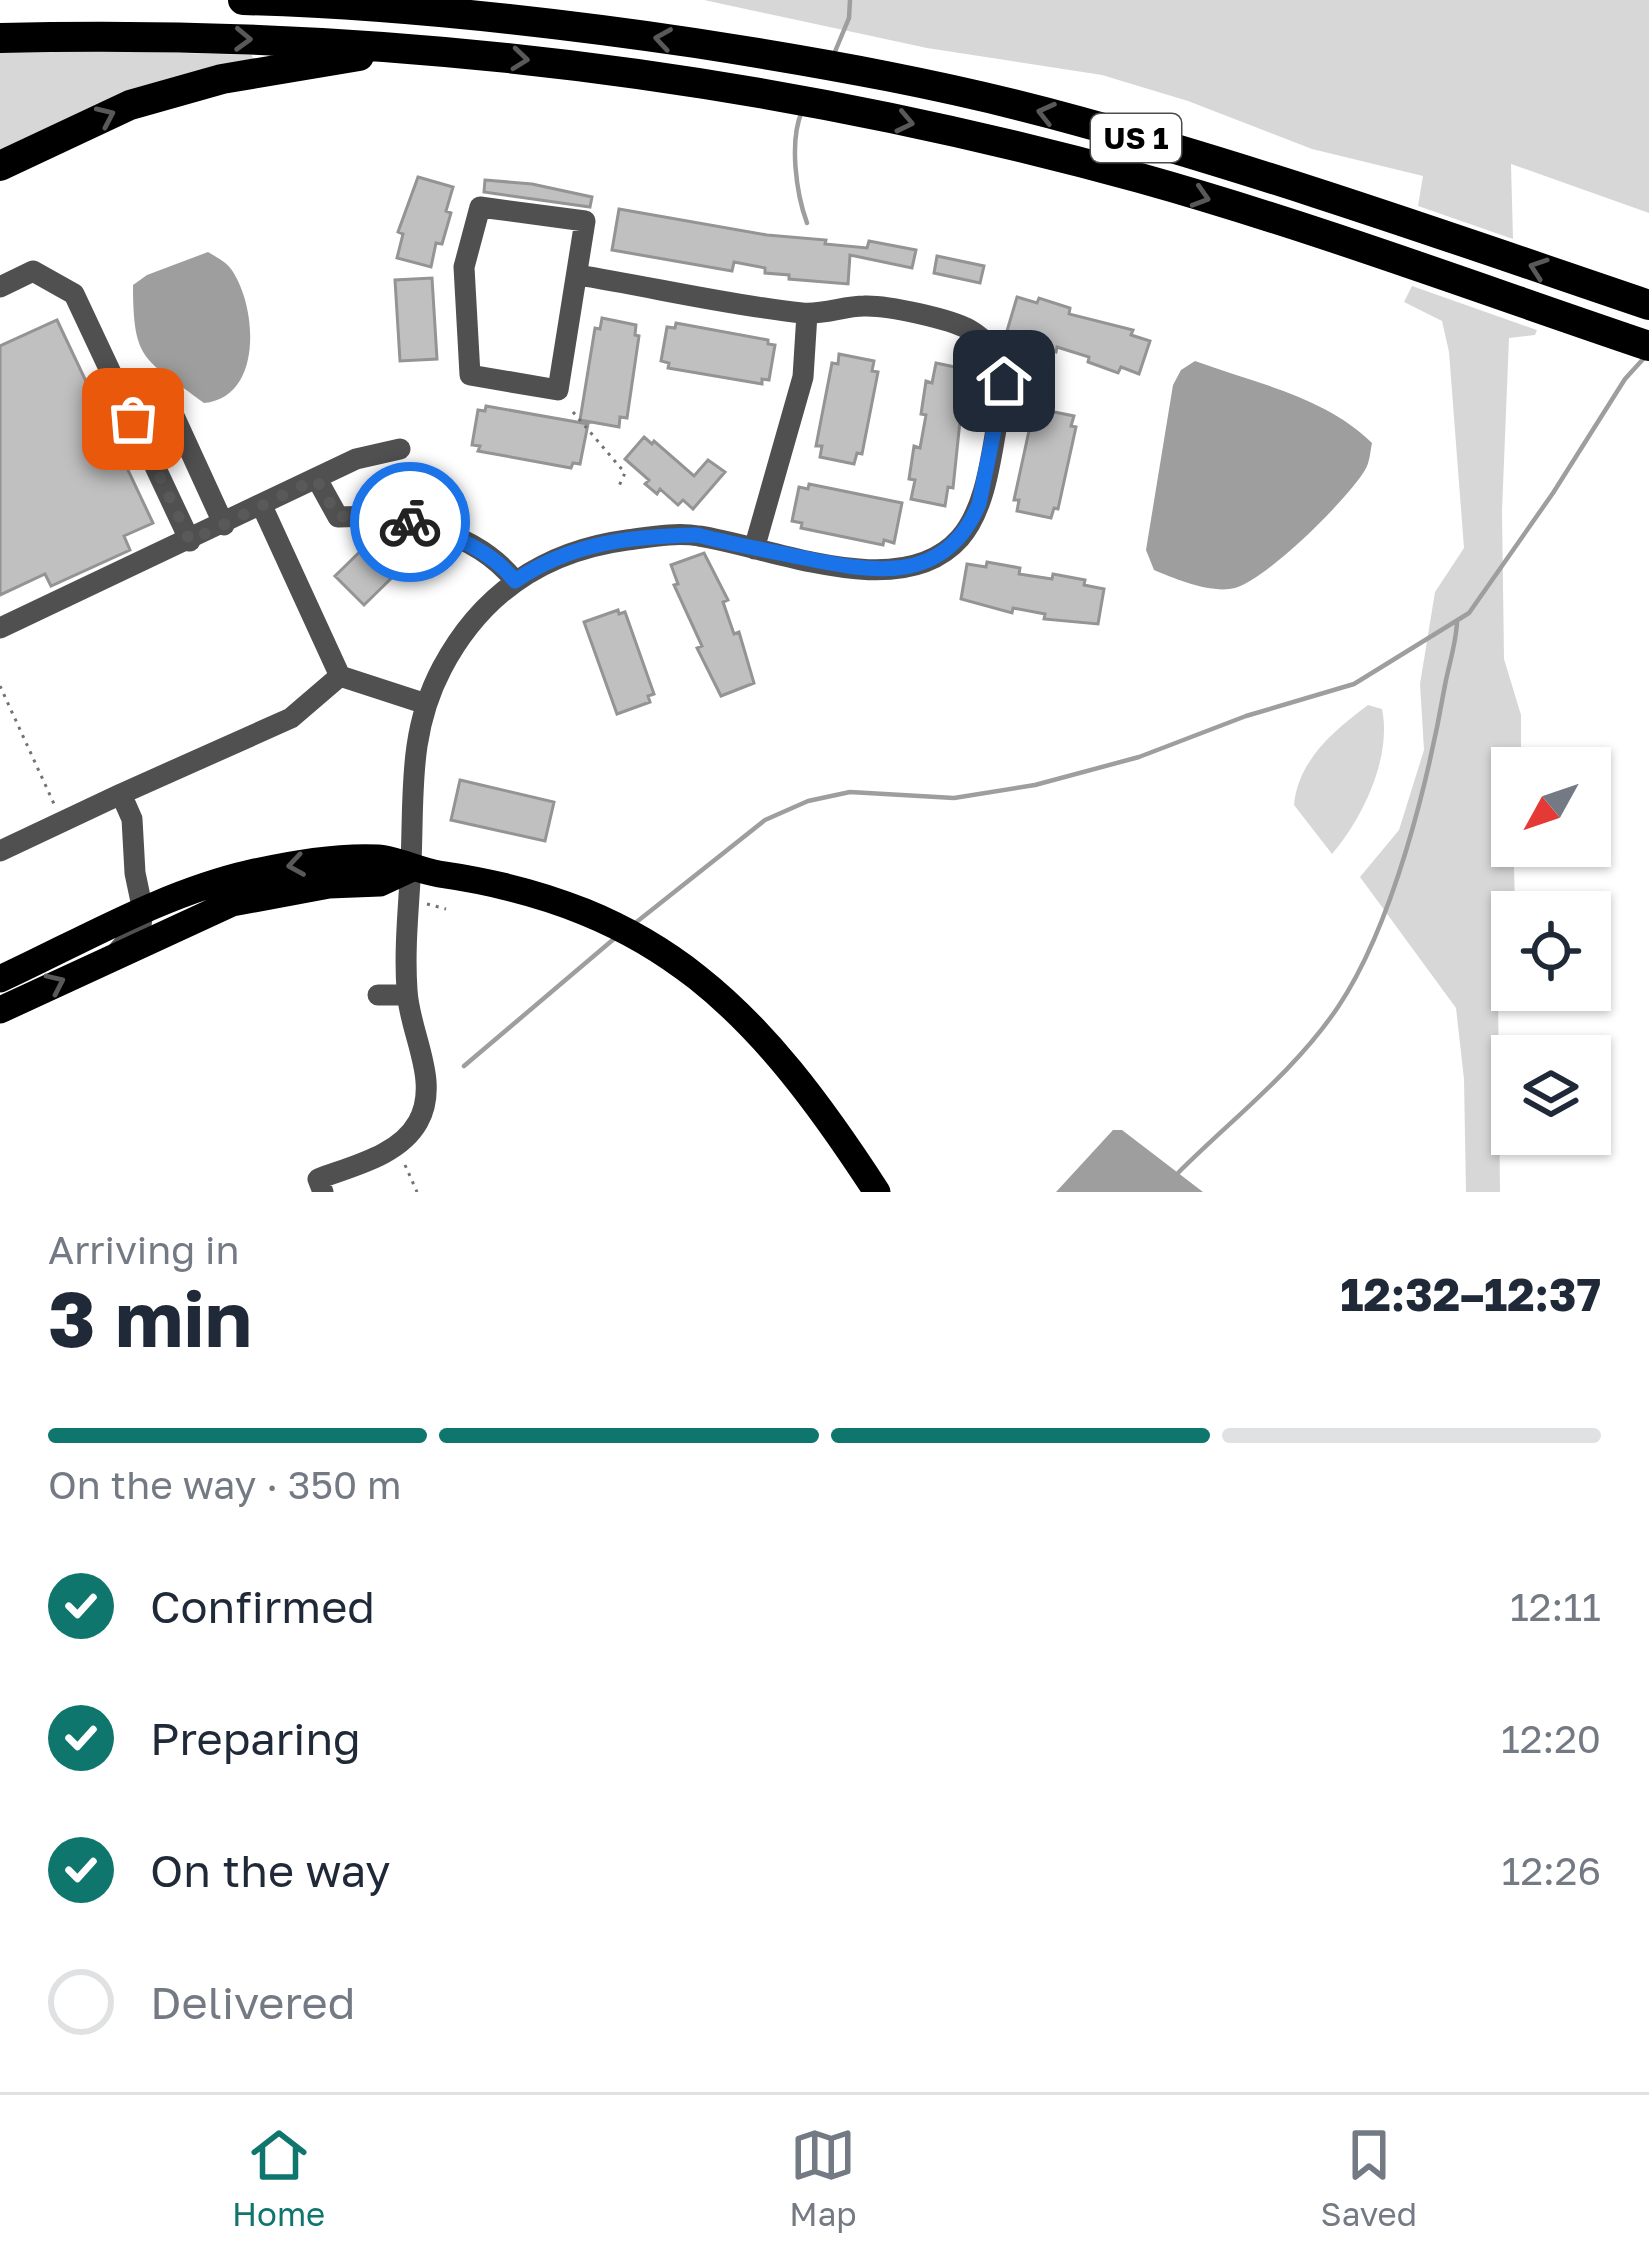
<!DOCTYPE html>
<meta charset="utf-8">
<style>
:root{--surface:#fff;--page:#f6f6f7;--text:#1f2937;--muted:#747a83;--line:#e0e1e3;--accent:#0f766e}
body{margin:0;font-family:"Golos Text",sans-serif;background:var(--page);color:var(--text);height:100vh;display:flex;flex-direction:column;font-size:45px;white-space:nowrap}
*{box-sizing:border-box;margin:0}
p{font-size:39px;color:var(--muted)}
.icon{flex:none;width:66px;height:66px;fill:none;stroke:currentColor;stroke-width:2;stroke-linecap:round;stroke-linejoin:round}
.map{position:relative;height:1192px;overflow:hidden}
.sheet{display:flex;flex-direction:column;background:var(--surface);flex:1}
.sheet>*{flex:none}
.needle{width:78px;rotate:230deg}
.controls{position:absolute;left:1491px;top:747px;display:grid;gap:24px}
.controls a{display:grid;place-items:center;width:120px;height:120px;border-radius:0px;background:var(--surface);box-shadow:0 3px 9px #0004;font-size:60px}
.pin{position:absolute;display:grid;place-items:center;width:102px;height:102px;color:#fff;margin:-51px;border-radius:24px;box-shadow:0 6px 18px #0006}
.courier{position:absolute;display:grid;place-items:center;width:120px;height:120px;margin:-60px;border:9px solid #1a73e8;border-radius:50%;background:#fff;color:#222;box-shadow:0 3px 15px #0007}
.headline em{font-style:normal;font-weight:700}
.headline div{display:flex;flex-direction:column-reverse}
.headline{display:flex;align-items:center;justify-content:space-between;height:204px;padding:0 48px}
h1{font-size:78px;font-weight:700;line-height:90px}
.bar{display:grid;grid-template-columns:repeat(4,1fr);gap:18px 12px;align-content:center;height:144px;padding:0 48px}
.bar i{height:15px;border-radius:9px;background:var(--line)}
.bar .selected{background:var(--accent)}
.bar p{grid-column:span 4}
ol{padding:0 48px;list-style:none}
li{display:flex;align-items:center;gap:36px;height:132px}
li p{margin-inline-start:auto}
li .icon{padding:12px;border-radius:50%;background:var(--accent);color:#fff;stroke-width:4}
li:last-child{color:var(--muted)}
li i{width:66px;height:66px;border:6px solid var(--line);border-radius:50%}
.dock{display:flex;justify-content:space-around;align-items:center;height:168px;border-top:3px solid var(--line);background:var(--surface);font-size:33px;color:var(--muted)}
.dock a{display:grid;justify-items:center;gap:6px}
.dock .selected{color:var(--accent)}
.map>svg:first-child{display:block}
.green{fill:#d7d7d7}
.water{fill:#9e9e9e}
.lines{fill:none;stroke-linecap:round;stroke-linejoin:round}
.stream{stroke:#9e9e9e;stroke-width:4.5}
.building{fill:#c0c0c0;stroke:#949494;stroke-width:3}
.path{stroke:#727272;stroke-width:3;stroke-dasharray:3 6;stroke-linecap:butt}
.minor{stroke:#505050;stroke-width:21}
.major{stroke:#000;stroke-width:27}
.highway{stroke:#000;stroke-width:30}
.oneway{stroke:#595959}
.done{stroke:#595959;stroke-width:12;stroke-dasharray:0 21.6}
.route{stroke:#1a73e8;stroke-width:15}
.labels{text-anchor:middle;dominant-baseline:central;stroke-width:12;stroke-linejoin:round;paint-order:stroke}
.shield{fill:#fff;stroke:#4c4c4c;stroke-width:3}
.shield-label{font-size:30px;font-weight:bold;fill:#000}
</style>
<div class="map">
<svg width="1649" height="1192" viewBox="0 0 1649 1192">
<rect width="100%" height="100%" fill="#fff"/>
<path class="green" d="M704,0H1649V213L1511,164L1513,239L1418,206L1423,176L1312,149L1188,101L1102,75L927,48Z
M114,51L252,55L254,64L0,155V53Z
M1412,286L1537,330L1535,335L1509,338L1502,511L1504,659L1521,715V768H1512L1515,912L1512,957L1498,988L1500,1192H1466L1464,1079L1456,1008L1360,877L1399,830L1424,750L1420,684L1435,592L1464,548L1449,352L1442,321L1404,302Z
M1368,705L1382,709C1392,757 1363,818 1332,854L1294,805C1298,761 1333,731 1368,705Z"/>
<path class="water" d="M208,252C216,257 225,261 231,269C257,305 264,397 204,403C145,358 133,364 133,285L147,275Z
M1195,361C1255,383 1326,397 1372,443C1370,452 1370,462 1365,470C1348,499 1267,579 1235,588C1212,594 1175,579 1154,570L1146,550L1173,385L1181,370Z
M1113,1130H1122L1203,1192H1056Z"/>
<g class="lines">
<path class="stream" d="M834,54L849,18L850,0
M802,111C789,141 796,193 807,223
M634,924L765,820L808,801L850,792L954,798L1035,785L1139,757L1246,716L1354,684L1469,613L1553,493L1625,379L1645,357
M464,1066L615,938
M1178,1173C1232,1119 1295,1071 1338,1007C1393,925 1428,782 1445,685C1449,664 1456,644 1457,622"/>
</g>
<path class="building" d="M418,177L453,187L446,211L451,213L442,244L436,243L431,267L397,258L403,234L398,232Z
M485,180L532,184L592,197L590,207L484,192Z
M619,209L767,235L826,240L825,244L867,248L869,241L916,250L912,268L850,255L848,284L789,279V275L765,273V268L734,262L732,271L612,250Z
M937,256L984,266L980,283L934,273Z
M432,278L437,359L400,361L395,280Z
M1017,297L1037,303L1039,298L1070,308L1069,314L1133,330L1131,335L1150,341L1139,374L1121,367L1118,373L1088,362L1089,357L1057,347L1056,352L1007,331Z
M602,318L636,325L635,335L639,336L627,418L620,417L619,427L580,420L595,328L600,329Z
M57,320L153,523L124,536L130,550L51,586L45,574L0,595V346Z
M676,323L768,340V344L775,345L769,380L762,379V384L668,368L669,363L661,361L667,327L675,328Z
M839,354L874,361L872,371L878,372L862,454L857,453L854,464L820,457L822,446H816L832,363L838,364Z
M936,363L969,370L966,388L971,389L965,422L960,421L953,488L948,487L945,506L911,499L915,480L909,479L914,446L920,448L926,415L921,414L926,381L932,383Z
M486,406L588,424L580,464L573,463L571,468L478,451L480,446L472,445L478,410L485,411Z
M1039,409L1074,416L1071,426L1076,427L1058,509L1054,508L1051,518L1017,511L1019,500H1014L1032,417L1037,419Z
M644,437L652,444L654,441L694,476L708,460L725,472L693,509L683,500L678,505L660,489L657,494L645,484L649,480L625,459Z
M809,484L902,503L894,543L884,540L883,545L801,528L802,523L792,521L799,487L808,489Z
M379,533L389,534L412,558L364,605L335,576Z
M704,553L728,600L723,602L734,634L739,632L754,683L721,696L697,648L702,646L674,585L678,584L671,565Z
M987,562L1020,568L1019,574L1052,579L1053,574L1085,580L1084,585L1104,589L1098,624L1044,619L1045,614L1013,608L1012,613L961,599L967,564L986,567Z
M618,610L619,614L625,612L654,694L648,696L650,702L617,714L584,622Z
M460,780L554,802L545,841L451,820Z"/>
<g class="lines">
<path class="path" d="M573,412L625,473L619,486
M0,686L55,806
M427,904L446,909
M405,1165L417,1192"/>
<path class="minor" d="M480,207L585,221L558,390L470,375L464,267Z
M0,287L33,271L74,294L190,541
M116,383L156,402L175,418L224,525
M317,479L338,517C398,513 476,531 515,581
M262,506L340,676L423,703
M754,549L803,377L807,314
M0,628L356,459L400,449
M121,794L291,718L340,676
M0,851L121,794L132,819L135,873L143,911L141,925L117,952
M378,995H407
M323,1192L318,1179C352,1166 399,1156 418,1122C441,1081 409,1033 407,990C404,947 409,905 411,863C414,793 408,732 442,668C481,594 544,551 627,540C650,537 676,532 699,536C772,547 901,605 960,538C986,508 991,456 998,418C1004,383 1006,351 970,330C951,319 887,305 864,306C844,306 823,315 802,313C727,305 652,287 578,275"/>
<path class="major" d="M0,979C82,941 163,893 251,873C292,864 336,856 378,858C396,859 419,871 439,874C661,906 760,1012 877,1192
M0,1010L232,903L329,885L380,883L410,869"/>
<path class="highway" d="M243,0C395,4 545,21 695,43C824,63 953,86 1078,121C1271,174 1460,241 1649,305
M0,38C385,28 769,76 1140,178C1312,226 1480,289 1649,346
M0,166L130,105L222,79L359,56"/>
</g>
<defs><path id="oneway-chevron" d="M-2-3.5L2.5 0L-2 3.5" fill="none" stroke-width="1.6" stroke-linecap="round" stroke-linejoin="round" transform="scale(3)"/></defs>
<g class="oneway">
<use href="#oneway-chevron" transform="translate(243 39) rotate(2)"/>
<use href="#oneway-chevron" transform="translate(663 39) rotate(-171)"/>
<use href="#oneway-chevron" transform="translate(520 59) rotate(6)"/>
<use href="#oneway-chevron" transform="translate(1046 113) rotate(-166)"/>
<use href="#oneway-chevron" transform="translate(106 116) rotate(-24)"/>
<use href="#oneway-chevron" transform="translate(905 122) rotate(12)"/>
<use href="#oneway-chevron" transform="translate(1201 197) rotate(17)"/>
<use href="#oneway-chevron" transform="translate(1538 268) rotate(-161)"/>
<use href="#oneway-chevron" transform="translate(296 865) rotate(171)"/>
<use href="#oneway-chevron" transform="translate(56 983) rotate(-25)"/>
</g>
<g class="lines">
<path class="done" d="M133,419L190,541L316,479L338,517L371,514L410,522"/>
<path class="route" d="M410,522C448,535 489,547 515,581C570,543 631,536 697,535C731,544 765,550 799,557C871,572 944,587 979,504L1004,381"/>
</g>
<g class="labels">
<rect class="shield" x="1091" y="114" width="90" height="48" rx="9"/>
<g class="shield-label">
<text x="1136" y="138">US 1</text>
</g>
</g>
</svg>
<div class="controls">
<a><svg class="needle" viewBox="-14 -14 28 28"><path d="M0-13l5 13h-10z" fill="#e53935"/><path d="M0 13l5-13h-10z" fill="#747a83"/></svg></a>
<a><svg class="icon" aria-label="locate" viewBox="0 0 24 24"><circle cx="12" cy="12" r="6"/><path d="M12 2v4M12 18v4M2 12h4M18 12h4"/></svg></a>
<a><svg class="icon" aria-label="layers" viewBox="0 0 24 24"><path d="M12 4l9 5-9 5-9-5zM3 14l9 5 9-5"/></svg></a>
</div>
<div class="pin" style="left:133px;top:419px;background:#ea580c"><svg class="icon" aria-label="bag" viewBox="0 0 24 24"><path d="M5 8h14l-1 12H6zM9 8a3 3 0 0 1 6 0"/></svg></div>
<div class="pin" style="left:1004px;top:381px;background:#1f2937"><svg class="icon" aria-label="home" viewBox="0 0 24 24"><path d="M3 11l9-7 9 7M6 9v11h12V9"/></svg></div>
<div class="courier" style="left:410px;top:522px"><svg class="icon" aria-label="bike" viewBox="0 0 24 24"><circle cx="6" cy="16" r="4"/><circle cx="18" cy="16" r="4"/><path d="M6 16l4-8h5l3 8M10 8l3 8H6M13 5h3"/></svg></div>
</div>
<section class="sheet">
<div class="headline"><div><h1>3 min</h1><p>Arriving in</p></div><em>12:32–12:37</em></div>
<div class="bar"><i class="selected"></i><i class="selected"></i><i class="selected"></i><i></i><p>On the way · 350 m</p></div>
<ol>
<li><svg class="icon" aria-label="check" viewBox="0 0 24 24"><path d="M5 12l5 5 9-10"/></svg>Confirmed<p>12:11</p></li>
<li><svg class="icon" aria-label="check" viewBox="0 0 24 24"><path d="M5 12l5 5 9-10"/></svg>Preparing<p>12:20</p></li>
<li><svg class="icon" aria-label="check" viewBox="0 0 24 24"><path d="M5 12l5 5 9-10"/></svg>On the way<p>12:26</p></li>
<li><i></i>Delivered</li>
</ol>
</section>
<nav class="dock">
<a class="selected"><svg class="icon" aria-label="home" viewBox="0 0 24 24"><path d="M3 11l9-7 9 7M6 9v11h12V9"/></svg>Home</a>
<a><svg class="icon" aria-label="map" viewBox="0 0 24 24"><path d="M3 6l6-2 6 2 6-2v14l-6 2-6-2-6 2zM9 4v14M15 6v14"/></svg>Map</a>
<a><svg class="icon" aria-label="saved" viewBox="0 0 24 24"><path d="M7 4h10v16l-5-4-5 4z"/></svg>Saved</a>
</nav>
